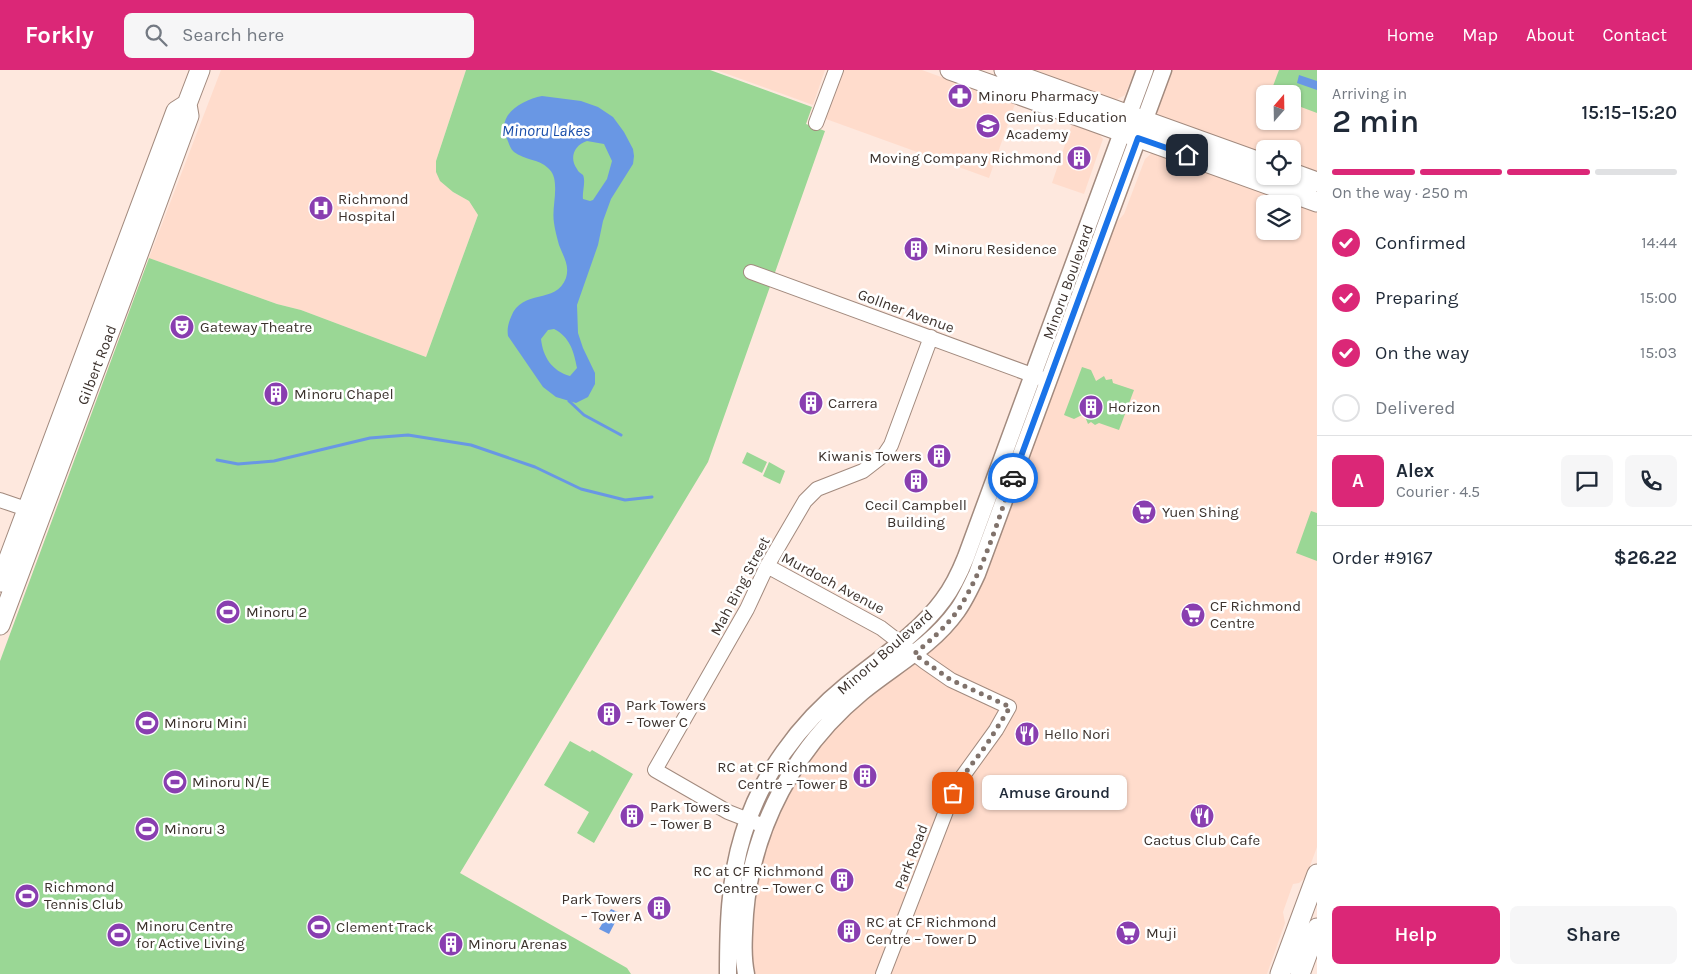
<!DOCTYPE html>
<meta charset="utf-8">
<style>
:root{--surface:#fff;--page:#f6f6f7;--text:#1f2937;--muted:#747a83;--line:#e0e1e3;--accent:#db2777}
body{margin:0;font-family:Karla,sans-serif;background:var(--page);color:var(--text);height:100vh;display:flex;flex-direction:column;font-size:19px;white-space:nowrap}
*{box-sizing:border-box;margin:0}
p{font-size:16px;color:var(--muted)}
.icon{flex:none;width:28px;height:28px;fill:none;stroke:currentColor;stroke-width:2;stroke-linecap:round;stroke-linejoin:round}
.map{position:relative;flex:1;overflow:hidden}
.drawer{display:flex;flex-direction:column;background:var(--surface);width:375px}
.drawer>*{flex:none}
.needle{width:32px;rotate:20deg}
.fabs{position:absolute;left:1256px;top:15px;display:grid;gap:10px}
.fabs a{display:grid;place-items:center;width:45px;height:45px;border-radius:8px;background:var(--surface);box-shadow:0 1px 4px #0004;font-size:25px}
.pin{position:absolute;display:grid;place-items:center;width:42px;height:42px;color:#fff;margin:-21px;border-radius:10px;box-shadow:0 2px 8px #0006}
.courier{position:absolute;display:grid;place-items:center;width:50px;height:50px;margin:-25px;border:4px solid #1a73e8;border-radius:50%;background:#fff;color:#222;box-shadow:0 1px 6px #0007}
.bubble{position:absolute;height:35px;border-radius:8px;background:var(--surface);box-shadow:0 1px 4px #0004;font-size:16px;font-weight:600;line-height:35px;text-align:center}
.summary em{font-style:normal;font-weight:600}
.summary div{display:flex;flex-direction:column-reverse}
.summary{display:flex;align-items:center;justify-content:space-between;height:85px;padding:0 15px}
h1{font-size:32px;font-weight:600;line-height:38px}
.bar{display:grid;grid-template-columns:repeat(4,1fr);gap:8px 5px;align-content:center;height:60px;padding:0 15px}
.bar i{height:6px;border-radius:4px;background:var(--line)}
.bar .active{background:var(--accent)}
.bar p{grid-column:span 4}
.line{display:flex;align-items:center;gap:12px;padding:0 15px;border-top:1px solid var(--line)}
.line div{flex:1}
.round{display:grid;place-items:center;flex:none;width:52px;height:52px;border-radius:8px;background:var(--page)}
ol{padding:0 15px;list-style:none}
li{display:flex;align-items:center;gap:15px;height:55px}
li p{margin-inline-start:auto}
li .icon{padding:5px;border-radius:50%;background:var(--accent);color:#fff;stroke-width:4}
li:last-child{color:var(--muted)}
li i{width:28px;height:28px;border:2px solid var(--line);border-radius:50%}
.cta{display:flex;gap:10px;margin-top:auto;padding:10px 15px}
.cta a{flex:1;height:58px;border-radius:8px;background:var(--accent);color:#fff;font-size:20px;font-weight:600;line-height:58px;text-align:center}
.cta a+a{background:var(--page);color:var(--text)}
header{display:flex;align-items:center;gap:30px;box-sizing:border-box;height:70px;padding:0 25px;background:var(--accent);color:#fff}
header strong{font-size:24px}
nav{display:flex;gap:28px;margin-inline-start:auto;font-size:18px}
.search{width:350px;height:45px;background:var(--page);display:flex;align-items:center;gap:12px;box-sizing:border-box;padding:0 18px;border-radius:8px;color:var(--muted);font-size:19px}
main{display:flex;flex:1;min-height:0}
.map>svg:first-child{display:block}
.built{fill:#ffdccc;fill-rule:evenodd}
.green{fill:#9ad795}
.water{fill:#6997e4;fill-rule:evenodd}
.lines{fill:none;stroke-linecap:round;stroke-linejoin:round}
.stream{stroke:#6997e4;stroke-width:3}
.minor-casing{stroke:#a28a7e;stroke-width:16}
.tertiary-casing{stroke:#a28a7e;stroke-width:19}
.secondary-casing{stroke:#a28a7e;stroke-width:21}
.minor{stroke:#fff;stroke-width:14}
.tertiary{stroke:#fff;stroke-width:16}
.secondary{stroke:#fff;stroke-width:19}
.done{stroke:#80726b;stroke-width:5;stroke-dasharray:0 9}
.route{stroke:#1a73e8;stroke-width:6}
.labels{text-anchor:middle;dominant-baseline:central;stroke-width:5;stroke-linejoin:round;paint-order:stroke}
.poi-label{font-size:15px;fill:#3c322d;stroke:#fff;text-anchor:start}
.street-label{font-size:15px;fill:#3c322d;stroke:#fff}
.water-label{font-size:16px;font-style:italic;fill:#1b4faa;stroke:#fff}
</style>
<header>
<strong>Forkly</strong>
<div class="search"><svg class="icon" aria-label="search" viewBox="0 0 24 24"><circle cx="10" cy="10" r="6"/><path d="M15 15l6 6"/></svg>Search here</div>
<nav><a>Home</a><a>Map</a><a>About</a><a>Contact</a></nav>
</header>
<main>
<div class="map">
<svg width="1317" height="904" viewBox="0 0 1317 904">
<rect width="100%" height="100%" fill="#fee8de"/>
<path class="built" d="M221,0H466L436,91V102L453,122L469,131L478,145L426,287L301,240L277,234L149,188Z
M716,0H825L813,35Z
M841,0H922L1015,34L989,108L826,49Z
M1024,0H1135L1125,25L1114,31Z
M1171,0H1317V103L1293,94L1292,79H1265V85L1157,46L1158,35ZM1265,24H1292V51H1265Z
M1072,54L1099,64L1103,69L1084,124L1052,113Z
M1163,82L1317,138V777L1306,807L1299,813L1293,814L1283,842L1285,853L1267,904H753L751,853L752,833L763,782L788,721L815,679L853,639L942,570L1047,333L1051,330L1063,291L1115,154L1124,144L1145,89L1152,83ZM1265,134H1292V161H1265Z"/>
<path class="green" d="M466,0H710L812,37L806,54L825,61L708,392L460,803L627,898L631,904H0V591L149,188L277,234L301,240L426,287L478,145L469,131L453,122L440,111L436,102V91Z
M1279,0H1317V43L1293,34L1292,24H1270Z
M1082,297L1091,300L1096,311L1104,306L1106,310L1112,309L1113,313L1134,320L1119,360L1099,353L1095,355L1091,352L1088,354L1084,344L1074,349L1064,345Z
M747,382L767,392L762,403L742,393Z
M769,392L785,401L780,414L763,406Z
M1311,441L1317,443V491L1296,483Z
M570,671L590,682L592,680L633,704L594,773L577,763L589,742L544,715Z"/>
<path class="water" d="M1299,5L1317,11V20L1297,13Z
M542,26L581,31L598,37L613,47L624,62L633,79L634,86L633,94L611,129L603,151L598,175L577,235L578,263L583,278L595,303V314L588,327L576,333L556,327L543,317L508,266C507,259 508,254 511,247C522,218 556,235 566,208C570,195 563,186 559,175C557,168 555,160 554,153C552,140 556,128 555,115C555,109 553,102 548,98C539,89 524,90 514,82C510,79 509,73 507,69C495,45 522,30 542,26ZM587,71L604,74L612,91L607,109L593,130L590,131L583,129C582,122 586,112 583,105C581,103 578,102 577,99C569,88 574,75 587,71ZM554,259C570,267 574,282 577,298L570,306C552,301 543,287 541,269L548,260Z
M611,839L620,843L609,864L599,859Z"/>
<g class="lines">
<path class="stream" d="M569,331L584,345L621,365
M217,390L238,394L274,391L370,368L408,365L471,375L535,397L581,419L625,430L652,427"/>
<defs>
<path id="minor" d="M816,53L836,0
M751,202L1043,309
M0,430L35,442
M767,496L881,558L925,592L951,610L1009,637L996,660L957,714L953,723L883,904
M764,756L728,742L655,700L747,539L767,496L805,431L817,419L863,401L885,384L891,375L931,267"/>
<path id="tertiary" d="M728,904C728,858 729,810 743,765C760,706 800,653 847,615C879,589 919,563 943,530C953,517 960,502 966,487L1145,0
M746,904C742,884 744,864 745,844C752,757 795,677 862,622C895,595 932,576 957,541C965,530 971,517 977,504L1163,0"/>
<path id="secondary" d="M950,0L1317,132
M1004,0L1265,94
M1292,103L1317,112
M0,512L176,41L187,34
M0,555L124,223L189,46L187,34L200,0
M1280,904L1317,804
M1300,904L1317,858"/>
</defs>
<use href="#minor" class="minor-casing"/>
<use href="#tertiary" class="tertiary-casing"/>
<use href="#secondary" class="secondary-casing"/>
<use href="#minor" class="minor"/>
<use href="#tertiary" class="tertiary"/>
<use href="#secondary" class="secondary"/>
</g>
<g class="lines">
<path class="done" d="M953,723L957,714L987,674L1010,637L951,610L914,584C930,571 946,557 958,540C984,500 997,452 1013,408"/>
<path class="route" d="M1013,408L1138,68L1187,85"/>
</g>
<defs>
<symbol id="pharmacy-disc" viewBox="-11 -11 22 22"><circle r="9.5" fill="#893eb0" stroke="#fff"/><path d="M-2-6h4v4h4v4h-4v4h-4v-4h-4v-4h4Z" fill="#fff"/></symbol>
<symbol id="school-disc" viewBox="-11 -11 22 22"><circle r="9.5" fill="#893eb0" stroke="#fff"/><path d="M0-5L7-2L0 1L-7-2ZM-4 1L0 2.5L4 1V4Q0 6-4 4Z" fill="#fff"/></symbol>
<symbol id="building-disc" viewBox="-11 -11 22 22"><circle r="9.5" fill="#893eb0" stroke="#fff"/><path d="M-4-6H4V6H1V3H-1V6H-4ZM-2.5-4.3h1.7v1.8h-1.7ZM.8-4.3h1.7v1.8H.8ZM-2.5-1h1.7V.8h-1.7ZM.8-1h1.7V.8H.8Z" fill="#fff"/></symbol>
<symbol id="hospital-disc" viewBox="-11 -11 22 22"><circle r="9.5" fill="#893eb0" stroke="#fff"/><path d="M-5-5h3v3.5h4V-5h3V5h-3V1.5h-4V5h-3Z" fill="#fff"/></symbol>
<symbol id="theatre-disc" viewBox="-11 -11 22 22"><circle r="9.5" fill="#893eb0" stroke="#fff"/><path d="M-5-5.5Q0-4 5-5.5V0Q5 5 0 6Q-5 5-5 0ZM-3.3-2.5H-1v1.5H-3.3ZM1-2.5H3.3v1.5H1ZM-2.8 1Q0 5.5 2.8 1Z" fill="#fff"/></symbol>
<symbol id="supermarket-disc" viewBox="-11 -11 22 22"><circle r="9.5" fill="#893eb0" stroke="#fff"/><path d="M-6-5.5h2.5l.6 2H6L4.5 2H-2.5L-4.4-4H-6ZM-1.5 3.2a1.3 1.3 0 1 0 .1 0ZM3 3.2a1.3 1.3 0 1 0 .1 0Z" fill="#fff"/></symbol>
<symbol id="stadium-disc" viewBox="-11 -11 22 22"><circle r="9.5" fill="#893eb0" stroke="#fff"/><path d="M0-5a6.5 5 0 1 0 0 10a6.5 5 0 1 0 0-10ZM-3.5-1.8h7v3.6h-7Z" fill="#fff"/></symbol>
<symbol id="restaurant-disc" viewBox="-11 -11 22 22"><circle r="9.5" fill="#893eb0" stroke="#fff"/><path d="M-5-6h1v4h1v-4h1v4h1v-4h1v5L-1.5 .5V6h-2V.5L-5-1ZM5-6V6H3V1.5H1.5Q1.5-4 5-6Z" fill="#fff"/></symbol>
</defs>
<g fill-rule="evenodd">
<use href="#pharmacy-disc" x="946" y="12" width="28" height="28"/>
<use href="#school-disc" x="974" y="42" width="28" height="28"/>
<use href="#building-disc" x="1065" y="74" width="28" height="28"/>
<use href="#hospital-disc" x="307" y="124" width="28" height="28"/>
<use href="#building-disc" x="902" y="165" width="28" height="28"/>
<use href="#theatre-disc" x="168" y="243" width="28" height="28"/>
<use href="#building-disc" x="262" y="310" width="28" height="28"/>
<use href="#building-disc" x="797" y="319" width="28" height="28"/>
<use href="#building-disc" x="1077" y="323" width="28" height="28"/>
<use href="#building-disc" x="925" y="372" width="28" height="28"/>
<use href="#building-disc" x="902" y="397" width="28" height="28"/>
<use href="#supermarket-disc" x="1130" y="428" width="28" height="28"/>
<use href="#stadium-disc" x="214" y="528" width="28" height="28"/>
<use href="#supermarket-disc" x="1179" y="531" width="28" height="28"/>
<use href="#building-disc" x="595" y="630" width="28" height="28"/>
<use href="#stadium-disc" x="133" y="639" width="28" height="28"/>
<use href="#restaurant-disc" x="1013" y="650" width="28" height="28"/>
<use href="#building-disc" x="851" y="692" width="28" height="28"/>
<use href="#stadium-disc" x="161" y="698" width="28" height="28"/>
<use href="#building-disc" x="618" y="732" width="28" height="28"/>
<use href="#restaurant-disc" x="1188" y="732" width="28" height="28"/>
<use href="#stadium-disc" x="133" y="745" width="28" height="28"/>
<use href="#building-disc" x="828" y="796" width="28" height="28"/>
<use href="#stadium-disc" x="13" y="812" width="28" height="28"/>
<use href="#building-disc" x="645" y="824" width="28" height="28"/>
<use href="#stadium-disc" x="305" y="843" width="28" height="28"/>
<use href="#building-disc" x="835" y="847" width="28" height="28"/>
<use href="#supermarket-disc" x="1114" y="849" width="28" height="28"/>
<use href="#stadium-disc" x="105" y="851" width="28" height="28"/>
<use href="#building-disc" x="437" y="860" width="28" height="28"/>
</g>
<g class="labels">
<g class="poi-label">
<text x="978" y="26">Minoru Pharmacy</text>
<text x="1006" y="47">Genius Education<tspan x="1006" dy="17">Academy</tspan></text>
<text x="1062" y="88" text-anchor="end">Moving Company Richmond</text>
<text x="338" y="129">Richmond<tspan x="338" dy="17">Hospital</tspan></text>
<text x="934" y="179">Minoru Residence</text>
<text x="200" y="257">Gateway Theatre</text>
<text x="294" y="324">Minoru Chapel</text>
<text x="828" y="333">Carrera</text>
<text x="1108" y="337">Horizon</text>
<text x="922" y="386" text-anchor="end">Kiwanis Towers</text>
<text x="916" y="435" text-anchor="middle">Cecil Campbell<tspan x="916" dy="17">Building</tspan></text>
<text x="1162" y="442">Yuen Shing</text>
<text x="1210" y="536">CF Richmond<tspan x="1210" dy="17">Centre</tspan></text>
<text x="246" y="542">Minoru 2</text>
<text x="626" y="635">Park Towers<tspan x="626" dy="17">– Tower C</tspan></text>
<text x="164" y="653">Minoru Mini</text>
<text x="1044" y="664">Hello Nori</text>
<text x="848" y="697" text-anchor="end">RC at CF Richmond<tspan x="848" dy="17">Centre – Tower B</tspan></text>
<text x="192" y="712">Minoru N/E</text>
<text x="650" y="737">Park Towers<tspan x="650" dy="17">– Tower B</tspan></text>
<text x="164" y="759">Minoru 3</text>
<text x="1202" y="770" text-anchor="middle">Cactus Club Cafe</text>
<text x="824" y="801" text-anchor="end">RC at CF Richmond<tspan x="824" dy="17">Centre – Tower C</tspan></text>
<text x="44" y="817">Richmond<tspan x="44" dy="17">Tennis Club</tspan></text>
<text x="642" y="829" text-anchor="end">Park Towers<tspan x="642" dy="17">– Tower A</tspan></text>
<text x="866" y="852">RC at CF Richmond<tspan x="866" dy="17">Centre – Tower D</tspan></text>
<text x="136" y="856">Minoru Centre<tspan x="136" dy="17">for Active Living</tspan></text>
<text x="336" y="857">Clement Track</text>
<text x="1146" y="863">Muji</text>
<text x="468" y="874">Minoru Arenas</text>
</g>
<g class="street-label">
<text transform="translate(1068 212) rotate(-70)">Minoru Boulevard</text>
<text transform="translate(906 241) rotate(20)">Gollner Avenue</text>
<text transform="translate(97 295) rotate(-69)">Gilbert Road</text>
<text transform="translate(833 513) rotate(28)">Murdoch Avenue</text>
<text transform="translate(740 516) rotate(-62)">Mah Bing Street</text>
<text transform="translate(885 582) rotate(-41)">Minoru Boulevard</text>
<text transform="translate(911 787) rotate(-69)">Park Road</text>
</g>
<g class="water-label">
<text x="546" y="60">Minoru Lakes</text>
</g>
</g>
</svg>
<div class="fabs">
<a><svg class="needle" viewBox="-14 -14 28 28"><path d="M0-13l5 13h-10z" fill="#e53935"/><path d="M0 13l5-13h-10z" fill="#747a83"/></svg></a>
<a><svg class="icon" aria-label="locate" viewBox="0 0 24 24"><circle cx="12" cy="12" r="6"/><path d="M12 2v4M12 18v4M2 12h4M18 12h4"/></svg></a>
<a><svg class="icon" aria-label="layers" viewBox="0 0 24 24"><path d="M12 4l9 5-9 5-9-5zM3 14l9 5 9-5"/></svg></a>
</div>
<div class="pin" style="left:953px;top:723px;background:#ea580c"><svg class="icon" aria-label="bag" viewBox="0 0 24 24"><path d="M5 8h14l-1 12H6zM9 8a3 3 0 0 1 6 0"/></svg></div>
<div class="pin" style="left:1187px;top:85px;background:#1f2937"><svg class="icon" aria-label="home" viewBox="0 0 24 24"><path d="M3 11l9-7 9 7M6 9v11h12V9"/></svg></div>
<div class="courier" style="left:1013px;top:408px"><svg class="icon" aria-label="car" viewBox="0 0 24 24"><path d="M5 17H2v-5l4-1 3-4h7l3 4 3 1v5h-3M9 17h6M6 11h13"/><circle cx="7" cy="17" r="2"/><circle cx="17" cy="17" r="2"/></svg></div>
<div class="bubble" style="left:982px;top:705px;width:145px">Amuse Ground</div>
</div>
<section class="drawer">
<div class="summary"><div><h1>2 min</h1><p>Arriving in</p></div><em>15:15–15:20</em></div>
<div class="bar"><i class="active"></i><i class="active"></i><i class="active"></i><i></i><p>On the way · 250 m</p></div>
<ol>
<li><svg class="icon" aria-label="check" viewBox="0 0 24 24"><path d="M5 12l5 5 9-10"/></svg>Confirmed<p>14:44</p></li>
<li><svg class="icon" aria-label="check" viewBox="0 0 24 24"><path d="M5 12l5 5 9-10"/></svg>Preparing<p>15:00</p></li>
<li><svg class="icon" aria-label="check" viewBox="0 0 24 24"><path d="M5 12l5 5 9-10"/></svg>On the way<p>15:03</p></li>
<li><i></i>Delivered</li>
</ol>
<div class="line" style="height:90px"><b class="round" style="background:var(--accent);color:#fff">A</b><div><b>Alex</b><p>Courier · 4.5</p></div><a class="round"><svg class="icon" aria-label="chat" viewBox="0 0 24 24"><path d="M4 5h16v11H9l-5 4z"/></svg></a><a class="round"><svg class="icon" aria-label="phone" viewBox="0 0 24 24"><path d="M5 4h4l2 5-3 2q2 4 5 5l2-3 5 2v4C11 20 4 13 5 4z"/></svg></a></div>
<div class="line" style="height:65px"><div>Order #9167</div><b>$26.22</b></div>
<div class="cta"><a>Help</a><a>Share</a></div>
</section>
</main>
